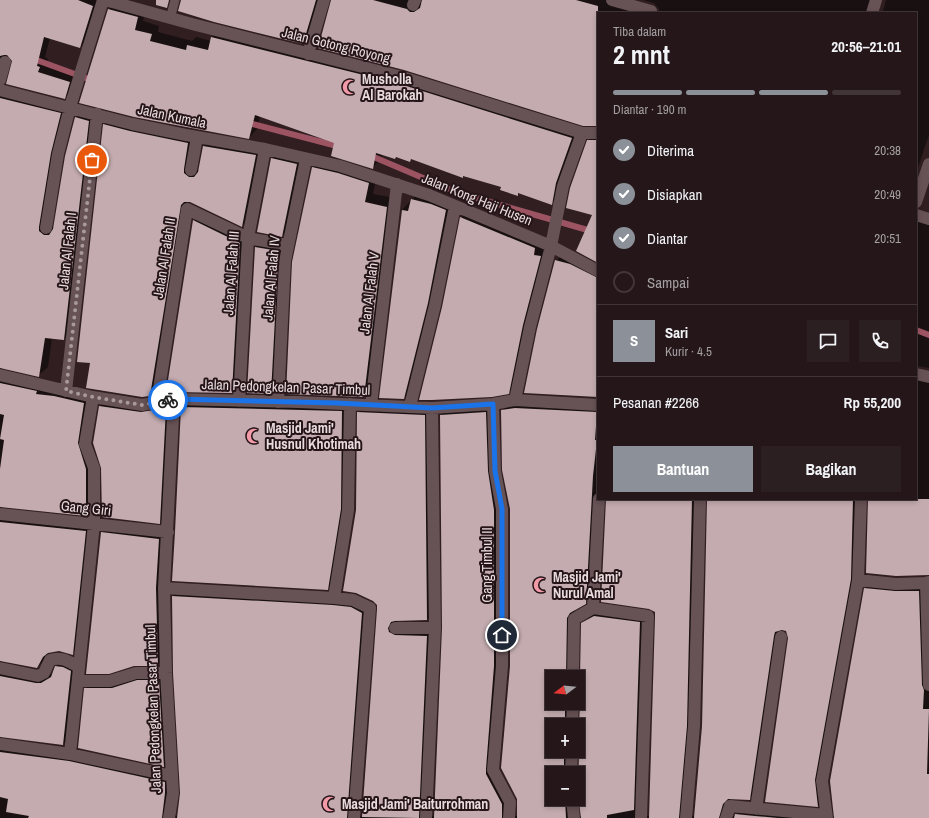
<!DOCTYPE html>
<html lang="id">
<meta charset="utf-8">
<style>
:root{--surface:#241619;--page:#2c1f22;--text:#f1f3f6;--muted:#a39fa2;--line:#413538;--accent:#8c9099}
body{margin:0;font-family:"Archivo Narrow",sans-serif;background:var(--page);color:var(--text);height:100vh;display:flex;flex-direction:column;font-size:15px;white-space:nowrap}
*{box-sizing:border-box;margin:0}
p{font-size:13px;color:var(--muted)}
.icon{flex:none;width:22px;height:22px;fill:none;stroke:currentColor;stroke-width:2;stroke-linecap:round;stroke-linejoin:round}
.map{position:relative;flex:1;overflow:hidden}
.details{position:absolute;left:597px;top:12px;width:320px;height:488px;display:flex;flex-direction:column;background:var(--surface);border-radius:0px;box-shadow:0 2px 6px #0003,0 0 0 1px var(--line)}
.details>*{flex:none}
.needle{width:26px;rotate:254deg}
.tools{position:absolute;left:545px;top:670px;display:grid;gap:8px}
.tools a{display:grid;place-items:center;width:40px;height:40px;border-radius:0px;background:var(--surface);box-shadow:0 2px 6px #0003,0 0 0 1px var(--line);font-size:20px}
.pin{position:absolute;display:grid;place-items:center;width:34px;height:34px;color:#fff;margin:-17px;border:2px solid #fff;border-radius:50%;box-shadow:0 1px 4px #0007}
.courier{position:absolute;display:grid;place-items:center;width:40px;height:40px;margin:-20px;border:3px solid #1a73e8;border-radius:50%;background:#fff;color:#222;box-shadow:0 1px 5px #0007}
.overview em{font-style:normal;font-weight:700}
.overview div{display:flex;flex-direction:column-reverse}
.overview{display:flex;align-items:center;justify-content:space-between;height:68px;padding:0 16px}
h1{font-size:26px;font-weight:700;line-height:30px}
.bar{display:grid;grid-template-columns:repeat(4,1fr);gap:6px 4px;align-content:center;height:48px;padding:0 16px}
.bar i{height:5px;border-radius:3px;background:var(--line)}
.bar .active{background:var(--accent)}
.bar p{grid-column:span 4}
.line{display:flex;align-items:center;gap:10px;padding:0 16px;border-top:1px solid var(--line)}
.line div{flex:1}
.round{display:grid;place-items:center;flex:none;width:42px;height:42px;border-radius:0px;background:var(--page)}
ol{padding:0 16px;list-style:none}
li{display:flex;align-items:center;gap:12px;height:44px}
li p{margin-inline-start:auto}
li .icon{padding:4px;border-radius:50%;background:var(--accent);color:#fff;stroke-width:4}
li:last-child{color:var(--muted)}
li i{width:22px;height:22px;border:2px solid var(--line);border-radius:50%}
.primary-button{display:flex;gap:8px;margin-top:auto;padding:8px 16px}
.primary-button a{flex:1;height:46px;border-radius:0px;background:var(--accent);color:#fff;font-size:16px;font-weight:700;line-height:46px;text-align:center}
.primary-button a+a{background:var(--page);color:var(--text)}
.map>svg:first-child{display:block}
.shadow{fill:#0007;fill-rule:evenodd}
.lines{fill:none;stroke-linecap:round;stroke-linejoin:round}
.stream{stroke:#9d5462;stroke-width:6}
.building{fill:#c3abaf}
.lane{stroke:#675255;stroke-width:9}
.street{stroke:#675255;stroke-width:12}
.done{stroke:#a89a9c;stroke-width:4;stroke-dasharray:0 7.2}
.route{stroke:#1a73e8;stroke-width:5}
.labels{text-anchor:middle;dominant-baseline:central;stroke-width:4;stroke-linejoin:round;paint-order:stroke}
.street-label{font-size:14px;fill:#e9dcde;stroke:#261518}
.poi-label{font-size:14px;font-weight:bold;fill:#e9dcde;stroke:#261518;text-anchor:start}
</style>
<div class="map">
<svg width="929" height="818" viewBox="0 0 929 818">
<rect width="100%" height="100%" fill="#301e21"/>
<path class="shadow" d="M0,0H101L89,38L80,47L50,38L45,57L48,59L47,63L78,73L73,89L64,98L6,54L1,68L3,86L69,105L48,222L54,227L76,118L85,109L97,112L73,330L64,339L52,338L48,367L39,375L2,367L3,371L93,394L86,434L95,506L86,515L2,506L4,511L94,522L81,645L72,654L59,650L49,652L46,658L37,667L2,660L3,664L46,675L52,674L56,667L65,658L80,662L72,736L63,744L2,736V738L8,743L173,773L174,815L178,816L181,793L173,596L182,588L371,604L359,816L363,817L378,604L356,510L358,413L367,404L433,407L436,611L427,620H396L400,626L436,627L431,816L435,817L444,628L441,415L450,406L494,404L503,500L494,760L514,816H518V802L510,666V509L502,411L511,402L598,403V499L594,594L585,603L575,609L574,668L575,672L581,675L582,624L592,615L604,607L649,614L646,816H650L655,612L607,499H701L688,813L695,817L702,726L708,499H862L859,570L823,770L826,797L818,806L789,638L787,631L782,628L758,790L749,799L731,798L727,806L729,815L735,816L745,806L830,814L835,817L865,589L874,580L927,582L929,642V818H0ZM552,677H578V696L581,703V724L576,722L574,703H552ZM552,725H578V746L580,751V772L575,770L573,751H552ZM552,773H578V794L580,797L582,817L580,816L574,799H552Z
M182,0H322L312,34L303,43Z
M332,0H416L422,4L423,0H620L659,12V9L654,3L643,0H874L879,12L883,11L886,0H929V135L916,173V13H598V125Z
M118,1L146,9L143,21L159,26L158,32L192,41L196,37L211,41L212,37L221,29L580,129L560,195L551,203L519,193L517,195L502,187L464,176L462,177L412,159L409,161L397,156L382,154L381,159L372,168L335,142L260,116L257,129L249,138L80,102L109,9Z
M112,117L196,135L192,165L198,170L200,169L204,146L212,138L264,147L250,218L242,226L190,201H188L158,387L150,395L91,362L104,125Z
M597,132H598V261L588,141Z
M279,152L304,157L289,229L280,237L291,239L283,380L270,393L256,247L270,233L272,159Z
M322,159L377,175L373,194L395,198L373,388L364,396L313,168Z
M420,191L454,202L412,390L404,398L402,210Z
M916,206L919,211L929,215V368L917,366L919,370L929,374V574L869,499H916Z
M470,209L549,248L517,384L508,393L443,307L461,218Z
M203,212L249,234L241,383L232,392L194,221Z
M565,252L598,266V396L556,261Z
M109,397L150,404L175,400L169,514L160,523L102,468L94,443L100,406Z
M191,398L351,403L349,500L336,580L327,589L182,407Z
M110,525L167,531L166,657L158,664L102,533Z
M167,673L172,757L164,766L85,689L94,681Z"/>
<g class="lines">
<path class="stream" d="M31,58L94,81
M245,122L341,147
M369,155L456,192L598,233
M916,330L929,335"/>
</g>
<path class="building" d="M0,0H78L93,6L80,48L44,37L37,66L40,67L38,72L70,82L65,99L6,84L12,61L7,55H4L0,56Z
M156,0H169L167,8L156,5Z
M181,0H316L303,44L214,22L178,11Z
M331,0H373L407,9L410,12H414L420,8L422,0H576L598,6V126H583L404,70L318,48Z
M108,9L138,17L135,30L152,34L150,41L186,50L187,45L208,50L211,37L400,84L572,138L556,183L552,205L518,193V196L500,190L501,187L463,176V178L411,159L410,162L396,157L395,159L376,153L373,169L331,156L334,143L255,115L249,139L134,117L79,103Z
M0,98L61,113L51,153L39,227V231L44,235H49L53,229L65,156L75,117L89,121L64,340L45,338L39,377L0,368Z
M103,124L130,131L188,143L184,169V173L189,177H194L198,172L203,146L256,155L242,227L190,202H184L181,205L150,396L142,397L86,388L90,363L77,362Z
M587,140H598V263L576,251L592,215L566,208L570,188Z
M271,158L297,164L282,237L257,232Z
M312,167L338,173L369,183L365,202L387,207L364,397L286,394L292,262Z
M411,199L431,204L446,210L428,303L404,399L379,398L402,210L408,211Z
M460,217L535,248L534,255L541,256L523,325L509,394L492,397L432,400H419L442,307Z
M193,220L240,243L232,393L174,392L166,393Z
M255,247L279,251L278,261L271,394L247,393Z
M555,260L570,264L598,278V397L524,393L537,329Z
M0,383L37,391L36,394L54,396L84,403L78,443L86,469V516L0,507V469L4,440L0,439L4,415L0,414Z
M99,406L141,412L166,408L160,524L102,517L101,468L93,443Z
M181,407L342,411L341,509L328,590L172,581L175,532Z
M515,408L597,412L595,440H597L593,476L586,604L570,613L567,618L566,677H552V703H565V725H552V751H564V773H552V799H565L566,818H517V799L501,768L510,666V509L502,470L501,410Z
M357,412L425,415L427,620L395,621L391,622L388,628L389,632L395,635L427,636L419,818L362,817L377,609V605L373,601L356,593L343,591L356,510Z
M486,412L488,471L494,510V666L486,769V774L502,804V818H434L442,628L440,415Z
M606,499H692L687,726L679,818H649L655,616V612L649,609L601,602Z
M707,499H853L851,579L815,780L818,807L765,802L788,638L786,631L782,630L775,632L774,636L750,800L728,799L723,804L719,818H694L702,726Z
M868,499H929V575L896,576L866,573Z
M0,522L86,531L73,655L59,651L48,653L43,657L37,668L0,661Z
M101,532L159,539L156,588L158,666H134L109,674H86Z
M864,588L895,591H919L922,685L924,690L923,709H929L927,774H929V818H834L830,781Z
M172,596L333,605L351,607L362,613L347,818H177L180,793L173,673Z
M594,616L640,622L634,810L607,815V818H581L578,795L579,751L578,747V729L579,725L580,703L578,698V682L580,677L581,623Z
M55,666L63,667L71,671L63,745L0,737V676L36,683H41L51,677Z
M137,680H159L164,767L78,748L84,688H112Z
M0,752L69,761L165,782V793L162,818H28L29,816L6,812L8,799L0,797Z
M735,814L755,816L778,818H734Z"/>
<g class="lines">
<path class="lane" d="M170,19L175,0"/>
<path class="street" d="M105,0L192,24L402,77L582,133H598
M612,0L651,11L650,13
M413,5L415,0
M872,13L876,0
M308,54L324,0
M0,80L5,62
M0,90L132,124L186,135L265,149L340,166L429,195L551,246L598,271
M191,170L197,137
M916,202L929,164
M916,215L929,219
M46,228L58,154L70,107L103,0
M916,374L929,377
M0,375L93,397L142,405L174,399L298,402L432,408L493,404L515,400L530,327L551,246L563,186L582,133
M66,391L97,114
M515,400L598,405
M239,401L248,238L265,149
M157,402L187,209L248,238L287,245
M278,402L285,261L306,159
M493,404L495,471L502,509V666L493,770L510,802L509,818
M371,405L397,184
M410,406L435,305L455,206
M0,514L168,532
M858,580L896,584L926,583L929,582
M926,583L929,685
M164,588L334,598L353,600L370,608L354,818
M334,598L348,510L350,404
M593,608L599,499
M395,628H435
M0,668L38,676L44,673L50,660C62,656 69,662 79,667
M573,677L574,619L593,608L648,616L641,818
M78,681H110L136,673H166
M572,725L573,703
M0,744L70,754L172,776
M70,754L94,524V468L85,444L93,397
M571,773L572,751
M572,799L574,818
M756,809L781,637
M169,818L173,793L166,673L164,588L174,399
M426,818L435,628L432,408
M686,818L694,726L700,499
M726,818L730,806L826,815
M827,818L822,781L858,580L861,499"/>
</g>
<g class="lines">
<path class="done" d="M92,160L66,391L93,397L142,405L168,400"/>
<path class="route" d="M168,400L174,399L337,403L432,408L493,404L495,471L502,509V635"/>
</g>
<defs>
<symbol id="mosque-bare" viewBox="-9 -9 18 18"><path d="M3.5-4.9A6 6 0 1 0 3.5 4.9A5 5 0 1 1 3.5-4.9Z" fill="#f39aa9" stroke="#261518" stroke-width="2.5" paint-order="stroke"/></symbol>
</defs>
<g fill-rule="evenodd">
<use href="#mosque-bare" x="339" y="76" width="22" height="22"/>
<use href="#mosque-bare" x="243" y="425" width="22" height="22"/>
<use href="#mosque-bare" x="530" y="574" width="22" height="22"/>
<use href="#mosque-bare" x="319" y="793" width="22" height="22"/>
</g>
<g class="labels">
<g class="street-label">
<text transform="translate(336 45) rotate(14)">Jalan Gotong Royong</text>
<text transform="translate(172 116) rotate(12)">Jalan Kumala</text>
<text transform="translate(477 199) rotate(22)">Jalan Kong Haji Husen</text>
<text transform="translate(67 251) rotate(-84)">Jalan Al Falah I</text>
<text transform="translate(164 258) rotate(-81)">Jalan Al Falah II</text>
<text transform="translate(231 273) rotate(-86)">Jalan Al Falah III</text>
<text transform="translate(271 278) rotate(-85)">Jalan Al Falah IV</text>
<text transform="translate(369 293) rotate(-83)">Jalan Al Falah V</text>
<text transform="translate(286 387) rotate(2)">Jalan Pedongkelan Pasar Timbul</text>
<text transform="translate(86 508) rotate(6)">Gang Giri</text>
<text transform="translate(487 565) rotate(-90)">Gang Timbul II</text>
<text transform="translate(153 709) rotate(-92)">Jalan Pedongkelan Pasar Timbul</text>
</g>
<g class="poi-label">
<text x="362" y="79">Musholla<tspan x="362" dy="16">Al Barokah</tspan></text>
<text x="266" y="428">Masjid Jami'<tspan x="266" dy="16">Husnul Khotimah</tspan></text>
<text x="553" y="577">Masjid Jami'<tspan x="553" dy="16">Nurul Amal</tspan></text>
<text x="342" y="804">Masjid Jami' Baiturrohman</text>
</g>
</g>
</svg>
<div class="tools">
<a><svg class="needle" viewBox="-14 -14 28 28"><path d="M0-13l5 13h-10z" fill="#e53935"/><path d="M0 13l5-13h-10z" fill="#a39fa2"/></svg></a>
<a>+</a>
<a>−</a>
</div>
<div class="pin" style="left:92px;top:160px;background:#ea580c"><svg class="icon" aria-label="bag" viewBox="0 0 24 24"><path d="M5 8h14l-1 12H6zM9 8a3 3 0 0 1 6 0"/></svg></div>
<div class="pin" style="left:502px;top:635px;background:#1f2937"><svg class="icon" aria-label="home" viewBox="0 0 24 24"><path d="M3 11l9-7 9 7M6 9v11h12V9"/></svg></div>
<div class="courier" style="left:168px;top:400px"><svg class="icon" aria-label="bike" viewBox="0 0 24 24"><circle cx="6" cy="16" r="4"/><circle cx="18" cy="16" r="4"/><path d="M6 16l4-8h5l3 8M10 8l3 8H6M13 5h3"/></svg></div>
<section class="details">
<div class="overview"><div><h1>2 mnt</h1><p>Tiba dalam</p></div><em>20:56–21:01</em></div>
<div class="bar"><i class="active"></i><i class="active"></i><i class="active"></i><i></i><p>Diantar · 190 m</p></div>
<ol>
<li><svg class="icon" aria-label="check" viewBox="0 0 24 24"><path d="M5 12l5 5 9-10"/></svg>Diterima<p>20:38</p></li>
<li><svg class="icon" aria-label="check" viewBox="0 0 24 24"><path d="M5 12l5 5 9-10"/></svg>Disiapkan<p>20:49</p></li>
<li><svg class="icon" aria-label="check" viewBox="0 0 24 24"><path d="M5 12l5 5 9-10"/></svg>Diantar<p>20:51</p></li>
<li><i></i>Sampai</li>
</ol>
<div class="line" style="height:72px"><b class="round" style="background:var(--accent);color:#fff">S</b><div><b>Sari</b><p>Kurir · 4.5</p></div><a class="round"><svg class="icon" aria-label="chat" viewBox="0 0 24 24"><path d="M4 5h16v11H9l-5 4z"/></svg></a><a class="round"><svg class="icon" aria-label="phone" viewBox="0 0 24 24"><path d="M5 4h4l2 5-3 2q2 4 5 5l2-3 5 2v4C11 20 4 13 5 4z"/></svg></a></div>
<div class="line" style="height:52px"><div>Pesanan #2266</div><b>Rp 55,200</b></div>
<div class="primary-button"><a>Bantuan</a><a>Bagikan</a></div>
</section>
</div>
